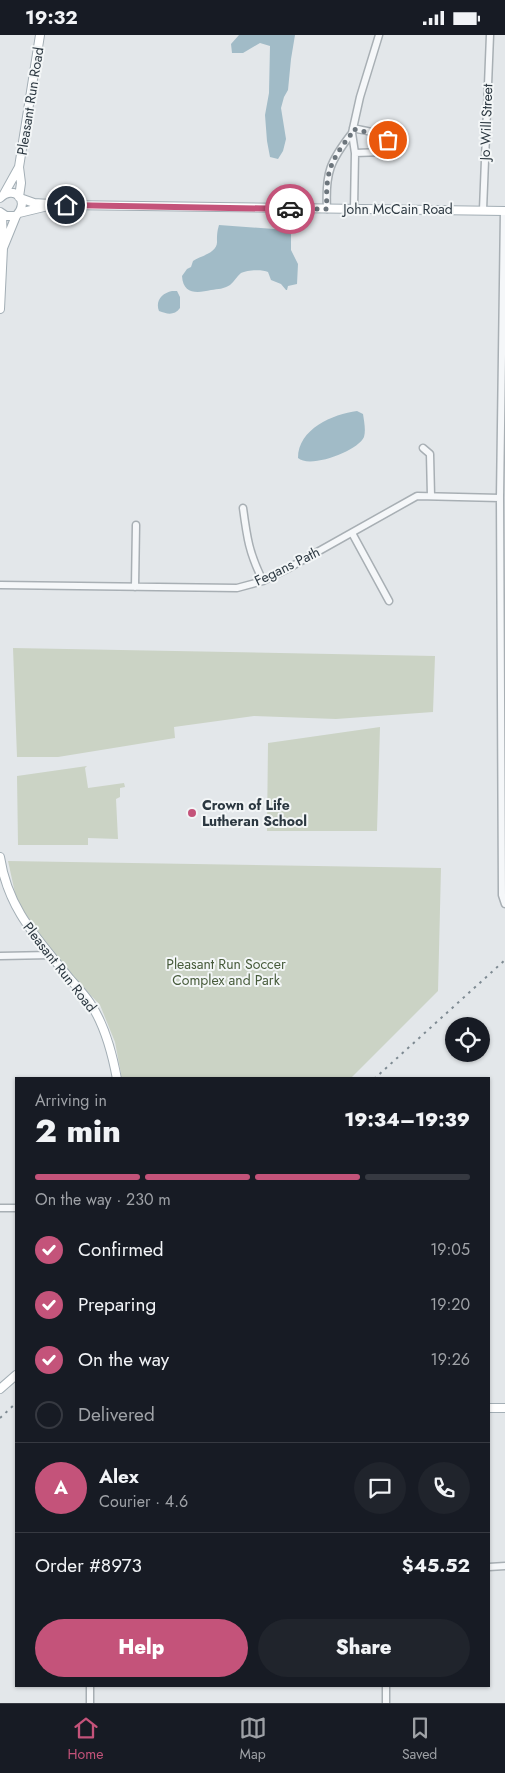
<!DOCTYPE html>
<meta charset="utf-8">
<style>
:root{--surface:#171b24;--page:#20242c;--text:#f1f3f6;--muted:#9ea1a6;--line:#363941;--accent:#c4537a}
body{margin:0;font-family:Jost,sans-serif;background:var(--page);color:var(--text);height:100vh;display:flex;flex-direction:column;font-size:19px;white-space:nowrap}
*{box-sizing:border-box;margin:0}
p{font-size:16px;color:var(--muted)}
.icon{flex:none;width:28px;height:28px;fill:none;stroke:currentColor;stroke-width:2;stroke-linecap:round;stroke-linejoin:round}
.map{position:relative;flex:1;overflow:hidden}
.details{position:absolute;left:15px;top:1042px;width:475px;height:610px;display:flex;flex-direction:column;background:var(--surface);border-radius:0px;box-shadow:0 1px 4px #0004}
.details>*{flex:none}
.controls{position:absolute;left:445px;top:982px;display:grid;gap:10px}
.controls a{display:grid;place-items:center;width:45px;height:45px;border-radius:50%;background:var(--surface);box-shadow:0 1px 4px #0004;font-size:25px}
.pin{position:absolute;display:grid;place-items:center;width:42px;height:42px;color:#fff;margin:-21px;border:2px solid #fff;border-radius:50%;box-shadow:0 1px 5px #0007}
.courier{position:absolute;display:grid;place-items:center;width:50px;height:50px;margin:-25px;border:4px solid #c4537a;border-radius:50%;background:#fff;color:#222;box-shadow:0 1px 6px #0007}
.overview em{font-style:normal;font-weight:800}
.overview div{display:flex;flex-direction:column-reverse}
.overview{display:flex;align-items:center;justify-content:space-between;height:85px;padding:0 20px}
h1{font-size:32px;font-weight:800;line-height:38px}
.bar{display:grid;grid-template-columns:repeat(4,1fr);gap:8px 5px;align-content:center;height:60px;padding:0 20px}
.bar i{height:6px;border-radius:4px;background:var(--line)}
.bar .active{background:var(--accent)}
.bar p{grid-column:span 4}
.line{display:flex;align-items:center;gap:12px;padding:0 20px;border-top:1px solid var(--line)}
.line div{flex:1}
.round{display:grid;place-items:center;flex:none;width:52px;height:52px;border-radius:26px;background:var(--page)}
ol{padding:0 20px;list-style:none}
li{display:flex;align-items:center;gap:15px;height:55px}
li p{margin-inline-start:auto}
li .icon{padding:5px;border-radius:50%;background:var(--accent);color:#fff;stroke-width:4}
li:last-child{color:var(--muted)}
li i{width:28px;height:28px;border:2px solid var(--line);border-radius:50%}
.button{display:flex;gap:10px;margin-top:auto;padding:10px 20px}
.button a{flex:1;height:58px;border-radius:30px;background:var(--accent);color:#fff;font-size:20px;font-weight:800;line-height:58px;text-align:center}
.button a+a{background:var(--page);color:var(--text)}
.status{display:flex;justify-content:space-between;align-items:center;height:35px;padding:0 25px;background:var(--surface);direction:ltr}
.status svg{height:14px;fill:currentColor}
.tab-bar{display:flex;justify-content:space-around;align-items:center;height:70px;border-top:1px solid var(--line);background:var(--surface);font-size:14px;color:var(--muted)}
.tab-bar a{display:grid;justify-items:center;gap:2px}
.tab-bar .active{color:var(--accent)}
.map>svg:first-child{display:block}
.green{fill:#cbd3c5}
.water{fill:#a1bbc7}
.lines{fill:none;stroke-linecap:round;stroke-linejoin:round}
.minor-casing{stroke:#a8afb4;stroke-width:9}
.major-casing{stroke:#a3aeb5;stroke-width:10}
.minor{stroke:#f5f7f9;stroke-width:6}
.major{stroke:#fff;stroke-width:8}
.rail{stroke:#7e8a92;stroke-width:2;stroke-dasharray:2.5 5;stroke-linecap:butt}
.done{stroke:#6c757c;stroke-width:5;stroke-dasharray:0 9}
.route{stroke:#c4537a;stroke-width:6}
.poi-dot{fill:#c4537a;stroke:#f3f6f7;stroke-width:2}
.labels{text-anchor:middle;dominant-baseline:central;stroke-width:4;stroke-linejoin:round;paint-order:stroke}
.street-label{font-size:14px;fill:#2c3841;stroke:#f3f6f7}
.poi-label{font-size:14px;font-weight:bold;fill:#2c3841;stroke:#f3f6f7;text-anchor:start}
.park-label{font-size:14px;fill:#475b3b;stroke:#f3f6f7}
</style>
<div class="status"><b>19:32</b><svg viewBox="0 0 49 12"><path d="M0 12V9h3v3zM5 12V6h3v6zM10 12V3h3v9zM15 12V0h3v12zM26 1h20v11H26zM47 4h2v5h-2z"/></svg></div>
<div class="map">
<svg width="505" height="1668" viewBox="0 0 505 1668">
<rect width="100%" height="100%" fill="#e3e7ea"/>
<path class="green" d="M13,613L435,621L433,677L336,684L254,681L174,692L175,703L58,722H17Z
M380,692L377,796H267L268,708Z
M87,731L85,733L88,753L124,748L125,752L120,753V762L116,764L118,804L88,803V810H18L17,741Z
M8,826L441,833L438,956L350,1044H122L115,1007L100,970L62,930L17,867Z"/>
<path class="water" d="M239,0H295L291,24L288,55L284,62L281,73L286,104L283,116L278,124L270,122L267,106L265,80L269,58L270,11L260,8L243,18H232L231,9Z
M219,190L288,195L291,199V215L298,229L297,249L288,251L287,255H286L281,249L271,245L268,237C262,234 247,235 241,238C237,241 234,247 230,250C224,254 218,254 211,255C198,258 183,260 182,241L187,234L191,232L193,226C200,221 218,218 217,206C217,200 217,197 219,190Z
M172,256H177L180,262V273C174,281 167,279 159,276C155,266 162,258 172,256Z
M357,376L363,379C364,386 366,395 364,402C358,416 310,434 298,423C298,394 333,379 357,376Z"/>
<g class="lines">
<defs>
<path id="minor" d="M353,93C364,96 383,97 389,107L388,113L384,117L355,118
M327,174C325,138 330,126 352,98
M354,174L355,118L352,98L360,62L379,0
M483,175L490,0
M504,176L500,463L502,860L505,869
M423,413L430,419L431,461
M243,473C247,503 249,518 263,546
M352,498L389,566
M0,550L237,553L263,546L287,534L417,461L500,463
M135,552L136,490
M0,921L51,920
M0,1173H16
M489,1532L505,1531
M90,1668V1651
M386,1668V1651"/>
<path id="major" d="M4,159L19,132L40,0
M19,162L21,148L19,132
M0,163C14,149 31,166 16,181H6L0,177
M20,163L34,168L66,170L505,176
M19,178L48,171
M3,213L16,181
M0,274L3,213L2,179
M0,822C8,875 38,904 70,944C77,952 84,959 90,968C105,990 112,1017 117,1044
M0,1354L16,1340
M489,1373H505"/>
</defs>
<use href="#minor" class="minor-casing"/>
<use href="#major" class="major-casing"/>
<use href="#minor" class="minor"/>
<use href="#major" class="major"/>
<path class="rail" d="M374,1044L505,925
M0,1383L16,1368"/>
</g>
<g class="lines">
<path class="done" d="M290,174H327C325,138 330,126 352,98L353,94L380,100L388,105"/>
<path class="route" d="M66,170L290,174"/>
</g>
<circle class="poi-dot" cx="192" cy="778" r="5"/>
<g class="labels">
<g class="street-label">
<text transform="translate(30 66) rotate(-81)">Pleasant Run Road</text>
<text transform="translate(486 87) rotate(-88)">Jo Will Street</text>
<text x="398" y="174">John McCain Road</text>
<text transform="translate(287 531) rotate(-26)">Fegans Path</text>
<text transform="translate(60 932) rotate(52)">Pleasant Run Road</text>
</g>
<g class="poi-label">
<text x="202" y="770">Crown of Life<tspan x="202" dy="16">Lutheran School</tspan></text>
</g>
<g class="park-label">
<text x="226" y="929">Pleasant Run Soccer<tspan x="226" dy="16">Complex and Park</tspan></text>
</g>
</g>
</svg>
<div class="controls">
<a><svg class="icon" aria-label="locate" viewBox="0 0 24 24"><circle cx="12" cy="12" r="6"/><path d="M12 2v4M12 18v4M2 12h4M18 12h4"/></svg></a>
</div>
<div class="pin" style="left:388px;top:105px;background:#ea580c"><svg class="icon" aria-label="bag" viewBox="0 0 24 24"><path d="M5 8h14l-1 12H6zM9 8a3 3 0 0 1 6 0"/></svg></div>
<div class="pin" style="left:66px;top:170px;background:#1f2937"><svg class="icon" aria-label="home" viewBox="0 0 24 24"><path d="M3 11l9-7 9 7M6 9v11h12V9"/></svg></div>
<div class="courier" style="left:290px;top:174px"><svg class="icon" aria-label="car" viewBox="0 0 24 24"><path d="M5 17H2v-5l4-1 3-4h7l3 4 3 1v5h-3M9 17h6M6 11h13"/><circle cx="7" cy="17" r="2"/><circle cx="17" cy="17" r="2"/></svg></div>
<section class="details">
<div class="overview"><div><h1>2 min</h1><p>Arriving in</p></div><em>19:34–19:39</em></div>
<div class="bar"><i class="active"></i><i class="active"></i><i class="active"></i><i></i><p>On the way · 230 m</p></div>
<ol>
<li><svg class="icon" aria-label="check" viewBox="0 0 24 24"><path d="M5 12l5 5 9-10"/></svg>Confirmed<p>19:05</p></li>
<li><svg class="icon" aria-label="check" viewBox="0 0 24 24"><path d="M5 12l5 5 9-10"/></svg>Preparing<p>19:20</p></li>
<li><svg class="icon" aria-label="check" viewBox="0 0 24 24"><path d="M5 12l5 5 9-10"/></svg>On the way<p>19:26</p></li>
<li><i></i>Delivered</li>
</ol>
<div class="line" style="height:90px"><b class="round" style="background:var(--accent);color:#fff">A</b><div><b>Alex</b><p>Courier · 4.6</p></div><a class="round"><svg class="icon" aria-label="chat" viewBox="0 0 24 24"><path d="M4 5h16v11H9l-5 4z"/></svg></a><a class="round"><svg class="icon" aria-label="phone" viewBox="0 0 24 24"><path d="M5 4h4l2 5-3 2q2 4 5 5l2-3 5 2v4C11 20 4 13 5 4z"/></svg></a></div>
<div class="line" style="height:65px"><div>Order #8973</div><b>$45.52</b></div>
<div class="button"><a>Help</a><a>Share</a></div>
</section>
</div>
<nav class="tab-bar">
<a class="active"><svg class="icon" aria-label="home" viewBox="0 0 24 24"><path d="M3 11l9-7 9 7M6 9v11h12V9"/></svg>Home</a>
<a><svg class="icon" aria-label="map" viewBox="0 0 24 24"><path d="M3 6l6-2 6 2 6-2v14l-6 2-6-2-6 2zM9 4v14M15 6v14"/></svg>Map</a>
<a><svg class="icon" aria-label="saved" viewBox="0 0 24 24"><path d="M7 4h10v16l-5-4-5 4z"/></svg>Saved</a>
</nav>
